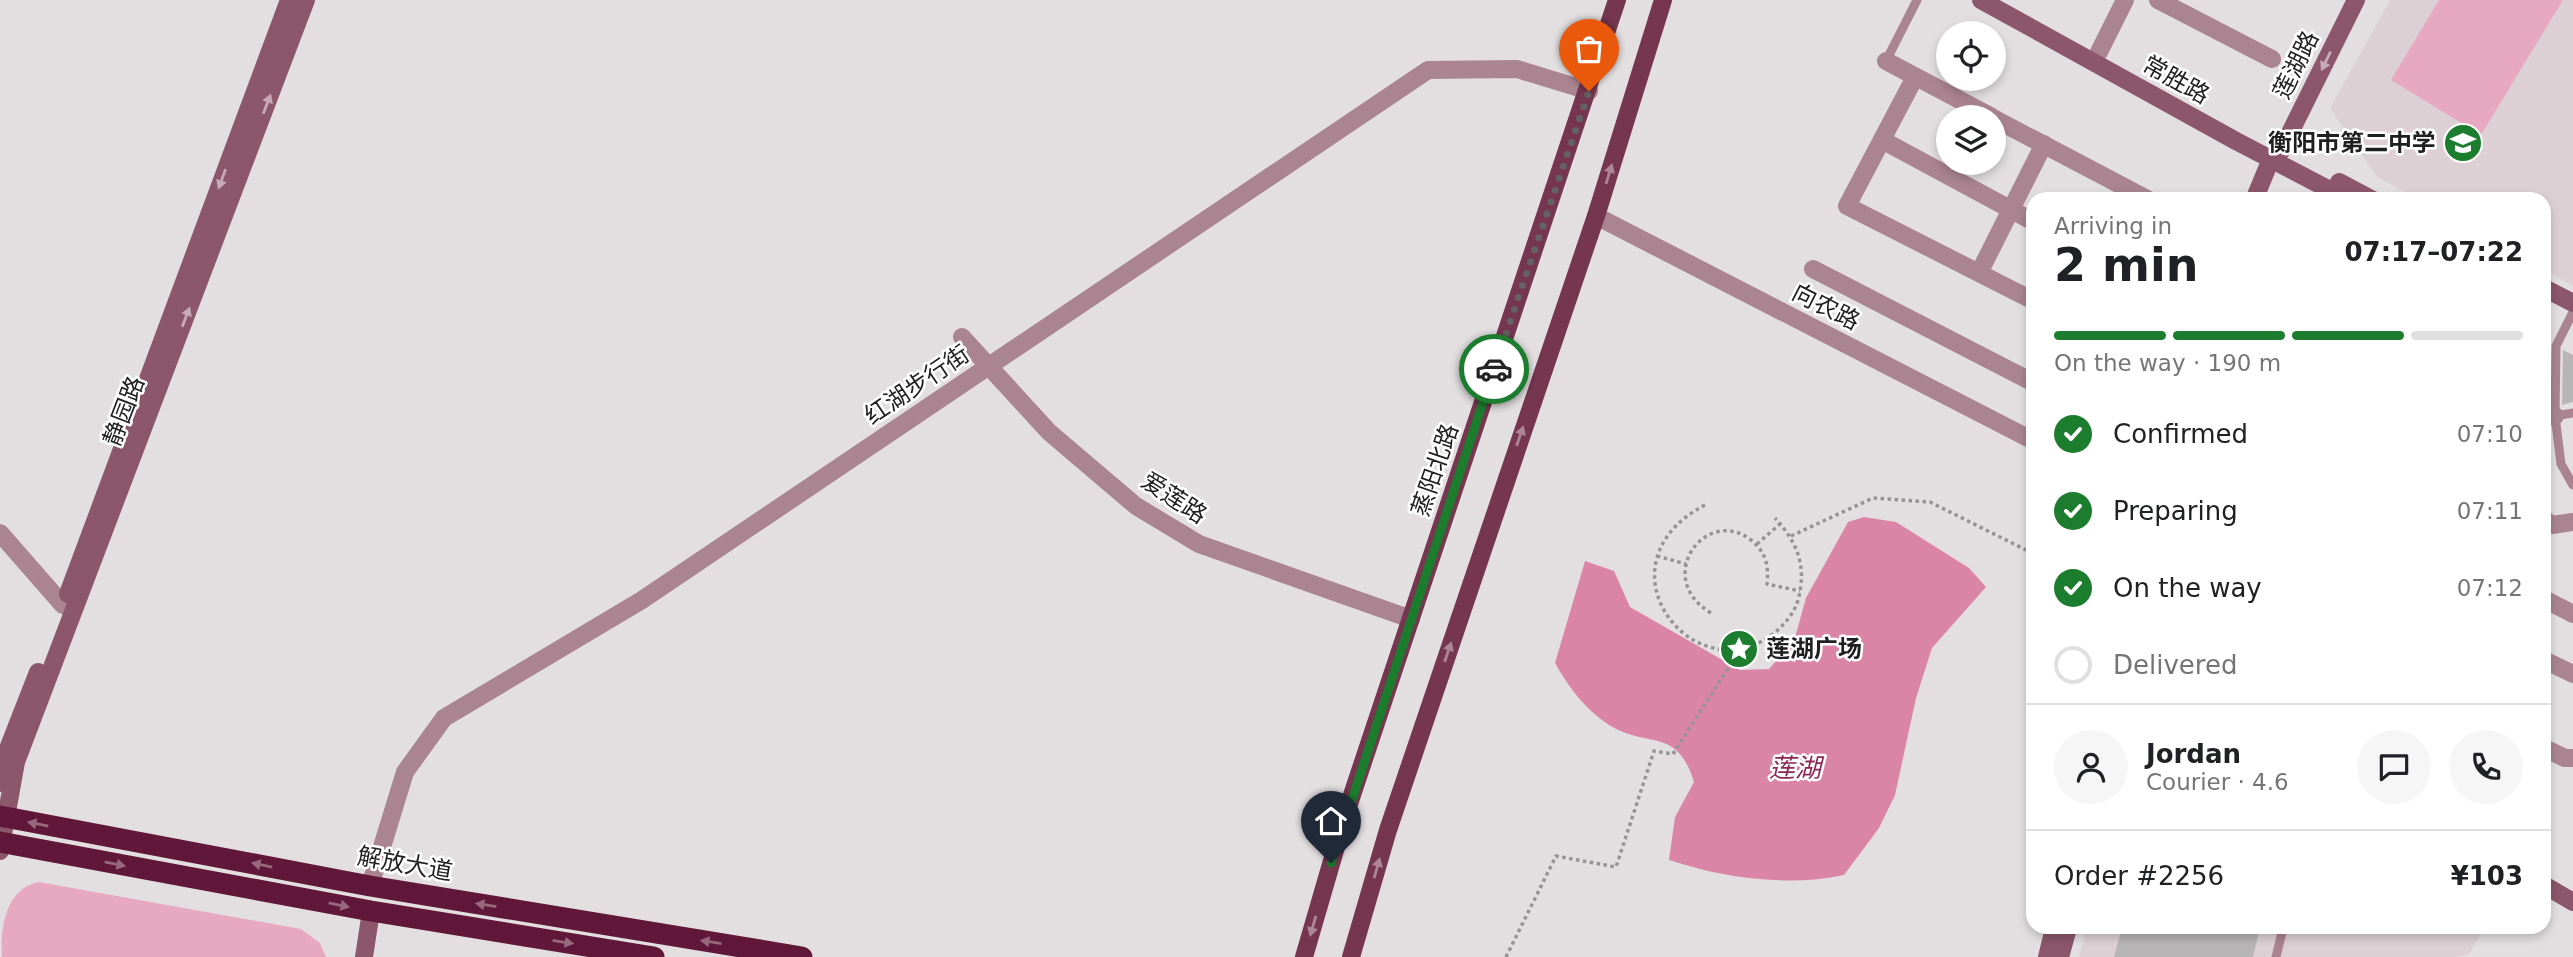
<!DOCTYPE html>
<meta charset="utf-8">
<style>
:root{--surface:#fff;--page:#f6f6f6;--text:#202124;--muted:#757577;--line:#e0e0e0;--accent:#1d7d2f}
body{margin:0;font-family:"DejaVu Sans","Noto Sans SC",sans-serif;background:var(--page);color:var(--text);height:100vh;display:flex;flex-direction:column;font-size:26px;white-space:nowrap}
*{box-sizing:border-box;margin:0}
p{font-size:23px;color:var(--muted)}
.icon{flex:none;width:38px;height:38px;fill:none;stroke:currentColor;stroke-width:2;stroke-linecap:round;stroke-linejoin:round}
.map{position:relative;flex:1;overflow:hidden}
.drawer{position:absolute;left:2026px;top:192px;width:525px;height:742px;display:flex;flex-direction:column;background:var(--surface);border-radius:21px;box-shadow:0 4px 10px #0003}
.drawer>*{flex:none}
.controls{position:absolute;left:1936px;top:21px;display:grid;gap:14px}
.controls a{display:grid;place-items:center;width:70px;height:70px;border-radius:50%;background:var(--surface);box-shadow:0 4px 10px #0003;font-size:35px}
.pin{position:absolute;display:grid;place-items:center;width:60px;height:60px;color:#fff;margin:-72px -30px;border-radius:50% 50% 50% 0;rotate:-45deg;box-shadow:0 0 7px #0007}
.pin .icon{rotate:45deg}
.courier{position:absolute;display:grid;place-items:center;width:70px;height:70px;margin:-35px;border:5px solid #1d7d2f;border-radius:50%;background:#fff;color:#222;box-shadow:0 2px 9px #0007}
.headline em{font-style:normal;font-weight:800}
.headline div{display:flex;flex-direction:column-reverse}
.headline{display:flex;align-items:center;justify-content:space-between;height:119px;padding:0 28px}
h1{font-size:46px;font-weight:800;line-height:52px}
.bar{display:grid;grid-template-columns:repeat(4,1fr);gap:10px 7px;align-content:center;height:84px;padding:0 28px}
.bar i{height:9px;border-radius:5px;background:var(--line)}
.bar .selected{background:var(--accent)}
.bar p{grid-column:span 4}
.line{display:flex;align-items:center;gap:18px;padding:0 28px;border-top:2px solid var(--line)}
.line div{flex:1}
.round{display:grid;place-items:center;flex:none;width:74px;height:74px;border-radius:37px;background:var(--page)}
ol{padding:0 28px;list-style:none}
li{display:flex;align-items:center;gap:21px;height:77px}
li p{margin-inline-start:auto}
li .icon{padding:7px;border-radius:50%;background:var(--accent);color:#fff;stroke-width:4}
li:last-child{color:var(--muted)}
li i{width:38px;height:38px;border:4px solid var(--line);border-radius:50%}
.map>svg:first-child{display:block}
.built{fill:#dcd0d4}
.green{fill:#e6a9bf}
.water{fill:#db85a6}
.building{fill:#b8b5b6}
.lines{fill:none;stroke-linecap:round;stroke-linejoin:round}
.path{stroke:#969394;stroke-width:3.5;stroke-dasharray:3.5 3.5;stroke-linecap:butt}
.lane{stroke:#aa8491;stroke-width:9}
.street{stroke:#aa8491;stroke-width:18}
.secondary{stroke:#8c576b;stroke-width:18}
.primary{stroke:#763650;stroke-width:18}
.highway{stroke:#61173a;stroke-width:21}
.oneway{fill:#c6abb5}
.oneway2{fill:#ad8696}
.oneway3{fill:#98687f}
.done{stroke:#646263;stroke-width:7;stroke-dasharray:0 12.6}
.route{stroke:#1d7d2f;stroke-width:9}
.labels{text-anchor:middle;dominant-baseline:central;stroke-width:5;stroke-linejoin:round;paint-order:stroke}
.street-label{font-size:24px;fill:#201f1f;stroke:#fff}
.poi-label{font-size:24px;font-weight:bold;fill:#201f1f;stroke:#fff;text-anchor:end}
.water-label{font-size:26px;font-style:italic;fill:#8c2857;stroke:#fff}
</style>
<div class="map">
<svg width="2573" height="957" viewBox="0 0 2573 957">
<rect width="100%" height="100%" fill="#e3dfe0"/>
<path class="built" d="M2390,0H2573V286L2545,270L2544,200L2418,199L2377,177L2330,108Z
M2087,928H2484L2469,954L2455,957H2079Z"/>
<path class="green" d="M2439,0H2563L2481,135L2391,80Z
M39,882L301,929L320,943L326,957H2C0,927 6,888 39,882Z"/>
<path class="water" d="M1864,517L1896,522L1969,568L1986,587L1932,648L1916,698L1895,795L1879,828L1844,875C1788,887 1723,878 1669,860L1675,817L1694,782C1677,726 1647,749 1609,725C1584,708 1569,688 1555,663L1585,561L1614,571L1630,607L1740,670L1769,669L1794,641L1806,598L1848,522Z"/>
<path class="building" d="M2563,350L2573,355V402L2562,405Z
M2122,928H2260L2253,957H2114Z"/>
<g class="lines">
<path class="path" d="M1705,505C1592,564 1693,695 1773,634C1784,625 1794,614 1798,600C1807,567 1798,543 1775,518
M1791,536L1873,498L1930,502L2034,554
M1757,544L1780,524
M1657,556L1686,564
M1711,613C1652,578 1706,505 1751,540C1766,552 1769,566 1767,584L1800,591
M1506,957L1556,856L1616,867L1654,751L1673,754L1741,648"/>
<path class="lane" d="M1886,61L1917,0
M2572,314L2556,346L2555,416L2561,464L2573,485
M2555,416L2573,413
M2276,957L2283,928"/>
<path class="street" d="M2158,0L2272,59
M2099,52L2125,0
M1886,61L1992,117
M1915,77L1847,206L2034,301
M1993,118L2149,200
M1882,140L2034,222
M1596,216L2034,441
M1813,269L2034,383
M1979,273L2044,144
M962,337L1049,432L1136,506L1199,544L1411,619
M2544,417L2555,416
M2544,519L2552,525L2573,522
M0,533L63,605
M2544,599L2573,614
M2544,660L2573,674
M2544,748L2565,758H2573
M370,886L405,772L444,718L642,600L1428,70L1517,69L1589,91"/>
<path class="secondary" d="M1981,0L2236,141L2349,200
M2339,182L2373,200
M2254,200L2271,159L2281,151L2356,0
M2544,288L2573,303
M68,594L289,0
M0,783L4,759L38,672
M0,851L16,762L306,0
M2544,885L2573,902
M364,957L371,911
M2047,957L2054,928
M2060,957L2068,928"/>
<path class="primary" d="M1304,957L1345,816L1617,0
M1351,957L1388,830L1596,216L1663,0"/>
<path class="highway" d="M0,816L370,886L802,957
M0,842L371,911L654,957"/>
</g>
<defs><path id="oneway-solid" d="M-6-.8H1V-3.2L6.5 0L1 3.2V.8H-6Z" transform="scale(1.75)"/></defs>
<g class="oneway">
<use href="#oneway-solid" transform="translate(2326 61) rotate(116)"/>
<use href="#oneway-solid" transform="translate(267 104) rotate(-69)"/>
<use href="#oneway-solid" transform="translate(222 179) rotate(110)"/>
<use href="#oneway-solid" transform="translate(186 317) rotate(-69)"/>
</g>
<g class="oneway2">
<use href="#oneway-solid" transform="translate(1609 174) rotate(-73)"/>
<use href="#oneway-solid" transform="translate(1520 436) rotate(-71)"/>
<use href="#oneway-solid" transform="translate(1448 652) rotate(-71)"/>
<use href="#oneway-solid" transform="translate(1377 868) rotate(-74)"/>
<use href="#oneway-solid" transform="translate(1313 926) rotate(106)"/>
</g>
<g class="oneway3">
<use href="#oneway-solid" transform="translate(38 824) rotate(-169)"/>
<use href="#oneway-solid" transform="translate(115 864) rotate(11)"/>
<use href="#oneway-solid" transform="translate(262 865) rotate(-169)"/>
<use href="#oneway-solid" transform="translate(339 905) rotate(11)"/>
<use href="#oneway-solid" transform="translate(486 905) rotate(-171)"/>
<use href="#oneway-solid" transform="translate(563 942) rotate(9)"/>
<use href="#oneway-solid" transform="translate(711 942) rotate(-171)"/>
</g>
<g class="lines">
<path class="done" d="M1494,369L1589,91"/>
<path class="route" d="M1331,863L1494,369"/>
</g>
<defs>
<symbol id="school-disc" viewBox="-11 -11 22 22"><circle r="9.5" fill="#1d7d2f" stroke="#fff"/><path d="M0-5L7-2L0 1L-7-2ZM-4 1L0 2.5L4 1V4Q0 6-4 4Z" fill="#fff"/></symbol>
<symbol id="sight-disc" viewBox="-11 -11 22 22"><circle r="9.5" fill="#1d7d2f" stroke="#fff"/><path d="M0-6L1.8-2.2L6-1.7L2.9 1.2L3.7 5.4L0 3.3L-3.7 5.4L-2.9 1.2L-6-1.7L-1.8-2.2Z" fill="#fff"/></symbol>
</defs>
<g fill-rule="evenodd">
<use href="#school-disc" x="2441" y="121" width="44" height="44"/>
<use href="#sight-disc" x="1717" y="627" width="44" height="44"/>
</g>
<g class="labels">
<g class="street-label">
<text transform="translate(2296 65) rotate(-64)">莲湖路</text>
<text transform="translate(2176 80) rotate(29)">常胜路</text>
<text transform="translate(1826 307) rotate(27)">向农路</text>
<text transform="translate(917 385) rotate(-34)">红湖步行街</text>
<text transform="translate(124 411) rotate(-69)">静园路</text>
<text transform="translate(1435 470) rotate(-71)">蒸阳北路</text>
<text transform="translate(1174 498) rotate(33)">爱莲路</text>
<text transform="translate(405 864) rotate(10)">解放大道</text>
</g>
<g class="poi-label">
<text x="2436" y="143">衡阳市第二中学</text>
<text x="1766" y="649" text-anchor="start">莲湖广场</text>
</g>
<g class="water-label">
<text x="1795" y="768">莲湖</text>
</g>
</g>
</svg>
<div class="controls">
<a><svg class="icon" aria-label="locate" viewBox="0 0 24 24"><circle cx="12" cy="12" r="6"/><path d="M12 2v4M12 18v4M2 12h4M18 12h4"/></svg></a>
<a><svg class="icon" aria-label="layers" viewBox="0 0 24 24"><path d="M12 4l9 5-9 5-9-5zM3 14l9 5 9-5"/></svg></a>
</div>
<div class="pin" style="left:1589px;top:91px;background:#ea580c"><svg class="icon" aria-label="bag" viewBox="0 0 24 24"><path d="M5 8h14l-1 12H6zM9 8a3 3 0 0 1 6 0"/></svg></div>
<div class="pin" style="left:1331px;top:863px;background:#1f2937"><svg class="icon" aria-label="home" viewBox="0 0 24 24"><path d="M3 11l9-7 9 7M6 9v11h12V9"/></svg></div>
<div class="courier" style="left:1494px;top:369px"><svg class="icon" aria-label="car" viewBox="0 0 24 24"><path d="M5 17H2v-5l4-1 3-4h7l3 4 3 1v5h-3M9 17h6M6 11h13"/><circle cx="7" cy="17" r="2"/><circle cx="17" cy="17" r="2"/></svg></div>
<section class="drawer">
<div class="headline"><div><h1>2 min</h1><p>Arriving in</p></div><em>07:17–07:22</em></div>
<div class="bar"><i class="selected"></i><i class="selected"></i><i class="selected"></i><i></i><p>On the way · 190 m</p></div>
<ol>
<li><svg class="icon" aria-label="check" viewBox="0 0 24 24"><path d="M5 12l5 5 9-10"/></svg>Confirmed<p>07:10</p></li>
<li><svg class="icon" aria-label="check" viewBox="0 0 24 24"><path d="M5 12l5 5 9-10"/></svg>Preparing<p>07:11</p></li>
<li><svg class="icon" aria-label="check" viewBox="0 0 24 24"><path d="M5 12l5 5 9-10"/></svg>On the way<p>07:12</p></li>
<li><i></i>Delivered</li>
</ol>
<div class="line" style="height:126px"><a class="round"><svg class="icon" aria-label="person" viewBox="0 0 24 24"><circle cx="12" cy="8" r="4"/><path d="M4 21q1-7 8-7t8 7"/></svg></a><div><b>Jordan</b><p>Courier · 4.6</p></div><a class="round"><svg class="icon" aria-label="chat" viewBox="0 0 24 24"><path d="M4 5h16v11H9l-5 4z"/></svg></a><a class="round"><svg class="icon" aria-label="phone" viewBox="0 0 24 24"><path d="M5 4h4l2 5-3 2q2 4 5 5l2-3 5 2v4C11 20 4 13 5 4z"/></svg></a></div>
<div class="line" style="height:91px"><div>Order #2256</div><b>¥103</b></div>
</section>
</div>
